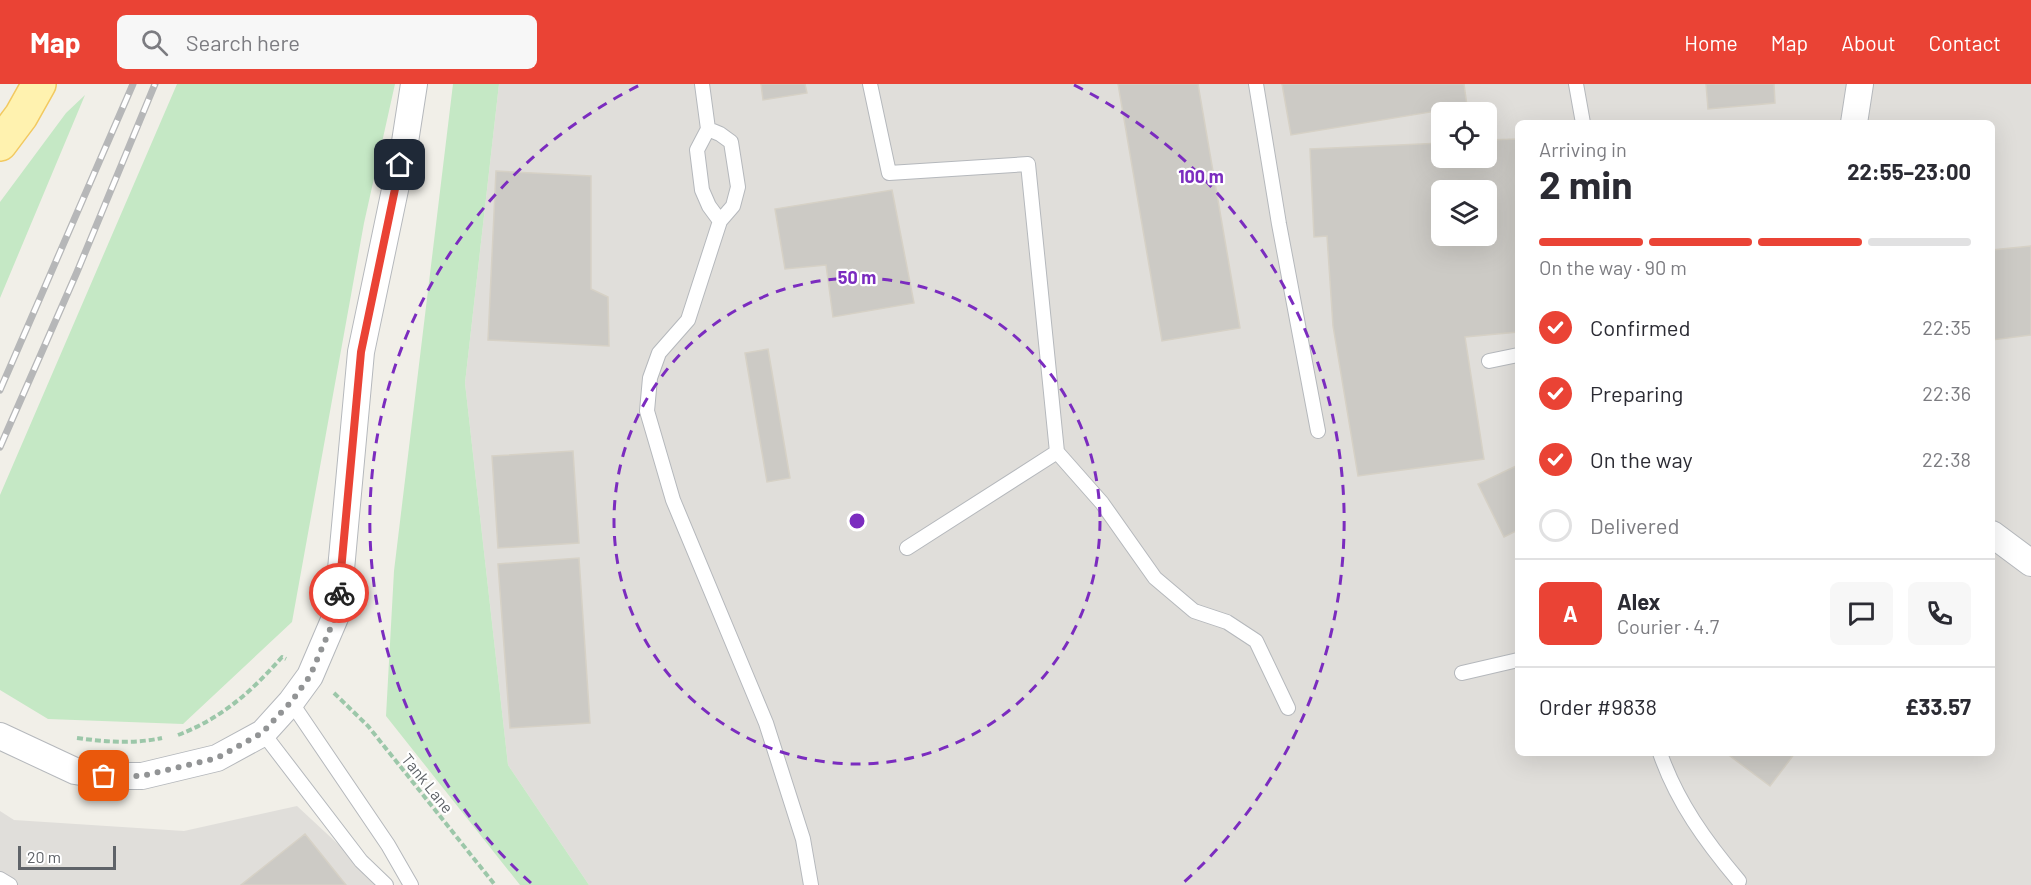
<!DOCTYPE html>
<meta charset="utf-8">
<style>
:root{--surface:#fff;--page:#f7f7f7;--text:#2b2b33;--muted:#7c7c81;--line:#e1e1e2;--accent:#ea4335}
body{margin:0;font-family:Barlow,sans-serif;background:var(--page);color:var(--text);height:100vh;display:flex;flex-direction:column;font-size:22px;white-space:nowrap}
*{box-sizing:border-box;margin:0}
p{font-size:20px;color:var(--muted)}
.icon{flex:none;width:33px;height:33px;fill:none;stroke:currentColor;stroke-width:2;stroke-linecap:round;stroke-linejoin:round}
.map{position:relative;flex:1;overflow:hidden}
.details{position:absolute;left:1515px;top:36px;width:480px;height:636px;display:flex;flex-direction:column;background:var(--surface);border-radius:9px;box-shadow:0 6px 24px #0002}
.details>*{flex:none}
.controls{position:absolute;left:1431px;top:18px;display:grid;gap:12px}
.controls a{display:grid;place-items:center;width:66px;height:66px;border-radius:9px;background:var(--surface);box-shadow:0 6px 24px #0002;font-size:30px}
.scale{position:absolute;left:18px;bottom:15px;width:98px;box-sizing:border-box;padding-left:6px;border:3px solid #5f6368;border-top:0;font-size:16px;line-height:21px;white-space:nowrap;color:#5f6368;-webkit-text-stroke:4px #fff;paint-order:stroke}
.pin{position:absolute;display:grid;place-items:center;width:51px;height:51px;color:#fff;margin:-26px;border-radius:12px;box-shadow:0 3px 9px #0006}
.courier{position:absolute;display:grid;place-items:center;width:60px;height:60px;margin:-30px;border:4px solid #ea4335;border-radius:50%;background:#fff;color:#222;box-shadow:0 2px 8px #0007}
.headline em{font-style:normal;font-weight:700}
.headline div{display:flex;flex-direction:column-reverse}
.headline{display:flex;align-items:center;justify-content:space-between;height:102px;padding:0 24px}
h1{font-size:39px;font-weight:700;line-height:45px}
.bar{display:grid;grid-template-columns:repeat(4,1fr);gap:9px 6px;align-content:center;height:72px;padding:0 24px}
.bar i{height:8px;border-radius:4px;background:var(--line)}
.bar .active{background:var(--accent)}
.bar p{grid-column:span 4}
.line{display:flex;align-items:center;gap:15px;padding:0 24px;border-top:2px solid var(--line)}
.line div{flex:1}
.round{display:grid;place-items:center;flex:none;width:63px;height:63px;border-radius:9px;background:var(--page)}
ol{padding:0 24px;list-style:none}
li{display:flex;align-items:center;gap:18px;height:66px}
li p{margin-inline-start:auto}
li .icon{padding:6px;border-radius:50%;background:var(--accent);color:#fff;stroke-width:4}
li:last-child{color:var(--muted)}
li i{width:33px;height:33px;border:3px solid var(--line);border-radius:50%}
header{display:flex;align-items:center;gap:36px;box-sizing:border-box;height:84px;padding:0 30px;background:var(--accent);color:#fff}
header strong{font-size:28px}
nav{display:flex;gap:33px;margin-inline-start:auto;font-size:21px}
.search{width:420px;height:54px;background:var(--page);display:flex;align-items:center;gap:15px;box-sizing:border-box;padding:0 21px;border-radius:9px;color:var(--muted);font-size:22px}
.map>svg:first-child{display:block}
.industrial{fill:#e0deda;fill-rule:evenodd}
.green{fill:#c5e8c5}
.building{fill:#cccac5;stroke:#d6d1c6;stroke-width:1.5;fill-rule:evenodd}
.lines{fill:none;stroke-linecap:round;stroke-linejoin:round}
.service-casing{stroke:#b5b8bc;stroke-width:16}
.minor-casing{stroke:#b5b8bc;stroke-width:28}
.primary-casing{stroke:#f2c960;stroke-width:36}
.path{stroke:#9cc7a9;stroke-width:4;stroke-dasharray:6 3;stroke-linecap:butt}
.service{stroke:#fff;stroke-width:14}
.minor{stroke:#fff;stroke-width:26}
.primary{stroke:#fff2af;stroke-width:33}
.rail-casing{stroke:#b6b7b8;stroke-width:7}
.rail{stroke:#fff;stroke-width:4.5;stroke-dasharray:14;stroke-linecap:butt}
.done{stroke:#929495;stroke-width:6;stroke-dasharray:0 10.8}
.route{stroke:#ea4335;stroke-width:8}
.ring{fill:none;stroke:#7b2cbf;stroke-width:3;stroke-dasharray:10 8}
.labels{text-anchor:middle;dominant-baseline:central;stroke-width:4.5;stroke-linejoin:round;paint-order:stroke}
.street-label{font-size:16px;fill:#5f6368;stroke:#fff}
.centre{fill:#7b2cbf;stroke:#fff;stroke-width:3}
.ring-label{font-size:18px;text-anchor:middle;font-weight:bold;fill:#7b2cbf;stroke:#fff;stroke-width:4.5;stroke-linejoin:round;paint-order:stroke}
</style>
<header>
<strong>Map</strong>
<div class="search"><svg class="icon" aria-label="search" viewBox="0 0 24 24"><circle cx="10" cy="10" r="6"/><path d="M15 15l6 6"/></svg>Search here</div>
<nav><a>Home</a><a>Map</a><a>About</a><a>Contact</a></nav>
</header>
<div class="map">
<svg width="2031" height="801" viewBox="0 0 2031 801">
<rect width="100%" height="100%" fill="#f1efe8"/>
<path class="industrial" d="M499,0H2031V801H589L508,681L465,299ZM1442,28H1486V74H1442ZM1518,39H1992V669H1518ZM1442,106H1486V152H1442Z
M297,722L382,801H0V727L14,736L184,747Z"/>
<path class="green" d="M177,0H395L364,139L292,538L183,640L48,635L0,606V411Z
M453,0H499L465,299L508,681L589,801H520L386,632L394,487Z
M85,11L0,214V118L66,29Z"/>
<path class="building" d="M761,0H805L807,9L763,16Z
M1118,0H1198L1240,244L1162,257Z
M1282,0H1464L1467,22L1291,51Z
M1706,0H1774L1775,19L1708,25Z
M1518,55V248L1465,253L1484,375L1358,392L1333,242L1327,152L1314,153L1310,65L1442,59V74H1486V56ZM1442,106H1486V152H1442Z
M496,87L591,92V205L608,213L609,262L488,256Z
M892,106L914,219L833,233L826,181L785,185L775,125Z
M2031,162V251L1992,256V166Z
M768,265L790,394L767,398L745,269Z
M573,367L579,459L498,464L492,372Z
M1516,382L1518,386V446L1504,453L1478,400Z
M579,474L590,639L510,644L498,480Z
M1726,669H1795L1770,702Z
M305,750L346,801H241Z"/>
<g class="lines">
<defs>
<path id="service" d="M702,0L708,45L697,66L702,106L709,122L720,137
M870,0L889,89L1028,80L1057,368L907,464
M1256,0L1279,140L1318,347
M1576,0L1583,39
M708,45L720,50L731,58L738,103L733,122L720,137L688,236L659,269L650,294L647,327L673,416L766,639L803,755L811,801
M1489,277L1518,271
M1057,368L1102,419L1155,494L1194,527L1227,538L1256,557L1288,624
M1462,589L1518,576
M291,618L388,761L411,801
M263,649L361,777L386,801
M1660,669C1677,718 1706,758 1739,797
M0,795L10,801"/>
<path id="minor" d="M1854,39L1860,0
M1992,450L2031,479
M0,652L75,687L104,692H142L217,674L263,649L291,618L310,592L337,529L361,268L405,58L414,0"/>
<path id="primary" d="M0,60L21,32L39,0"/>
</defs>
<use href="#service" class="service-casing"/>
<use href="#minor" class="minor-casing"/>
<use href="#primary" class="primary-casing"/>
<path class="path" d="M334,609L368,642L495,801
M178,651C222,634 251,608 282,573L286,575
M77,654C106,658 134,660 162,654"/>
<use href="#service" class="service"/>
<use href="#minor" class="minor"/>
<use href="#primary" class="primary"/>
<defs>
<path id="rail" d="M0,306L133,0
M0,363L77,188L155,0"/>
</defs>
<use href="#rail" class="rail-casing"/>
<use href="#rail" class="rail"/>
</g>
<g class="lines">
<path class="done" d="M104,692H142L217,674L262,649L291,618L310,592L337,529L339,509"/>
<path class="route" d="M339,509L361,268L400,81"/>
</g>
<g class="ring">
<circle cx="857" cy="437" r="243"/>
<path d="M531 799A487 487 0 0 1 640 1M1074 1A487 487 0 0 1 1183 799"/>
</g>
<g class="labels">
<g class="street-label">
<text transform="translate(428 699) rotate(51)">Tank Lane</text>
</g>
</g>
<circle cx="857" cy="437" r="9" class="centre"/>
<g class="ring-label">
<text x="1201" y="99">100 m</text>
<text x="857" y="200">50 m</text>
</g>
</svg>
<div class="controls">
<a><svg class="icon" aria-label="locate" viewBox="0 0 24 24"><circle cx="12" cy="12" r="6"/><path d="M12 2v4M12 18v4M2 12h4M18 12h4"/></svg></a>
<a><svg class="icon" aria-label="layers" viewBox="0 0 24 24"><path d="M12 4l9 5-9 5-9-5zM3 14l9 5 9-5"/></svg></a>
</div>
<div class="scale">20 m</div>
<div class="pin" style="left:104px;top:692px;background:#ea580c"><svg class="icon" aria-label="bag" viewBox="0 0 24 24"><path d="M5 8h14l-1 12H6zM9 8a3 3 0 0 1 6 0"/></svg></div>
<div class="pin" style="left:400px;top:81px;background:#1f2937"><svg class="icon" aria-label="home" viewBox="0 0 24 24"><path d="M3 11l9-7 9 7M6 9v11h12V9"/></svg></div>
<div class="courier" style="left:339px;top:509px"><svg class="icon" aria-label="bike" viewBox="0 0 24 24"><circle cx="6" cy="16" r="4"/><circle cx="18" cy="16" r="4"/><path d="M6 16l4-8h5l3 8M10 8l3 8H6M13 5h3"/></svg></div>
<section class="details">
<div class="headline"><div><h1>2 min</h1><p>Arriving in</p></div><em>22:55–23:00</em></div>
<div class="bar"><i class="active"></i><i class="active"></i><i class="active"></i><i></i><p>On the way · 90 m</p></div>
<ol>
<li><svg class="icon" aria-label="check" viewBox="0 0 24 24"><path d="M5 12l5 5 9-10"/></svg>Confirmed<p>22:35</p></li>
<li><svg class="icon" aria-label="check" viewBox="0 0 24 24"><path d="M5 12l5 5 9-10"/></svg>Preparing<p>22:36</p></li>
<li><svg class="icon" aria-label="check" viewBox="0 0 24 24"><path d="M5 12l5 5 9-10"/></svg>On the way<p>22:38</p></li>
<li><i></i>Delivered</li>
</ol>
<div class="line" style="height:108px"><b class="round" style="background:var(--accent);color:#fff">A</b><div><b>Alex</b><p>Courier · 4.7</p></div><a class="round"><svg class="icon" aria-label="chat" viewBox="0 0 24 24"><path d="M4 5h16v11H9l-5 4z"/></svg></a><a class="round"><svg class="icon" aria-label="phone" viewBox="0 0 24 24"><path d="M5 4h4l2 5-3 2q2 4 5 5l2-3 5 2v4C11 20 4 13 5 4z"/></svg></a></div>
<div class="line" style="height:78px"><div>Order #9838</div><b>£33.57</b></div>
</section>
</div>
